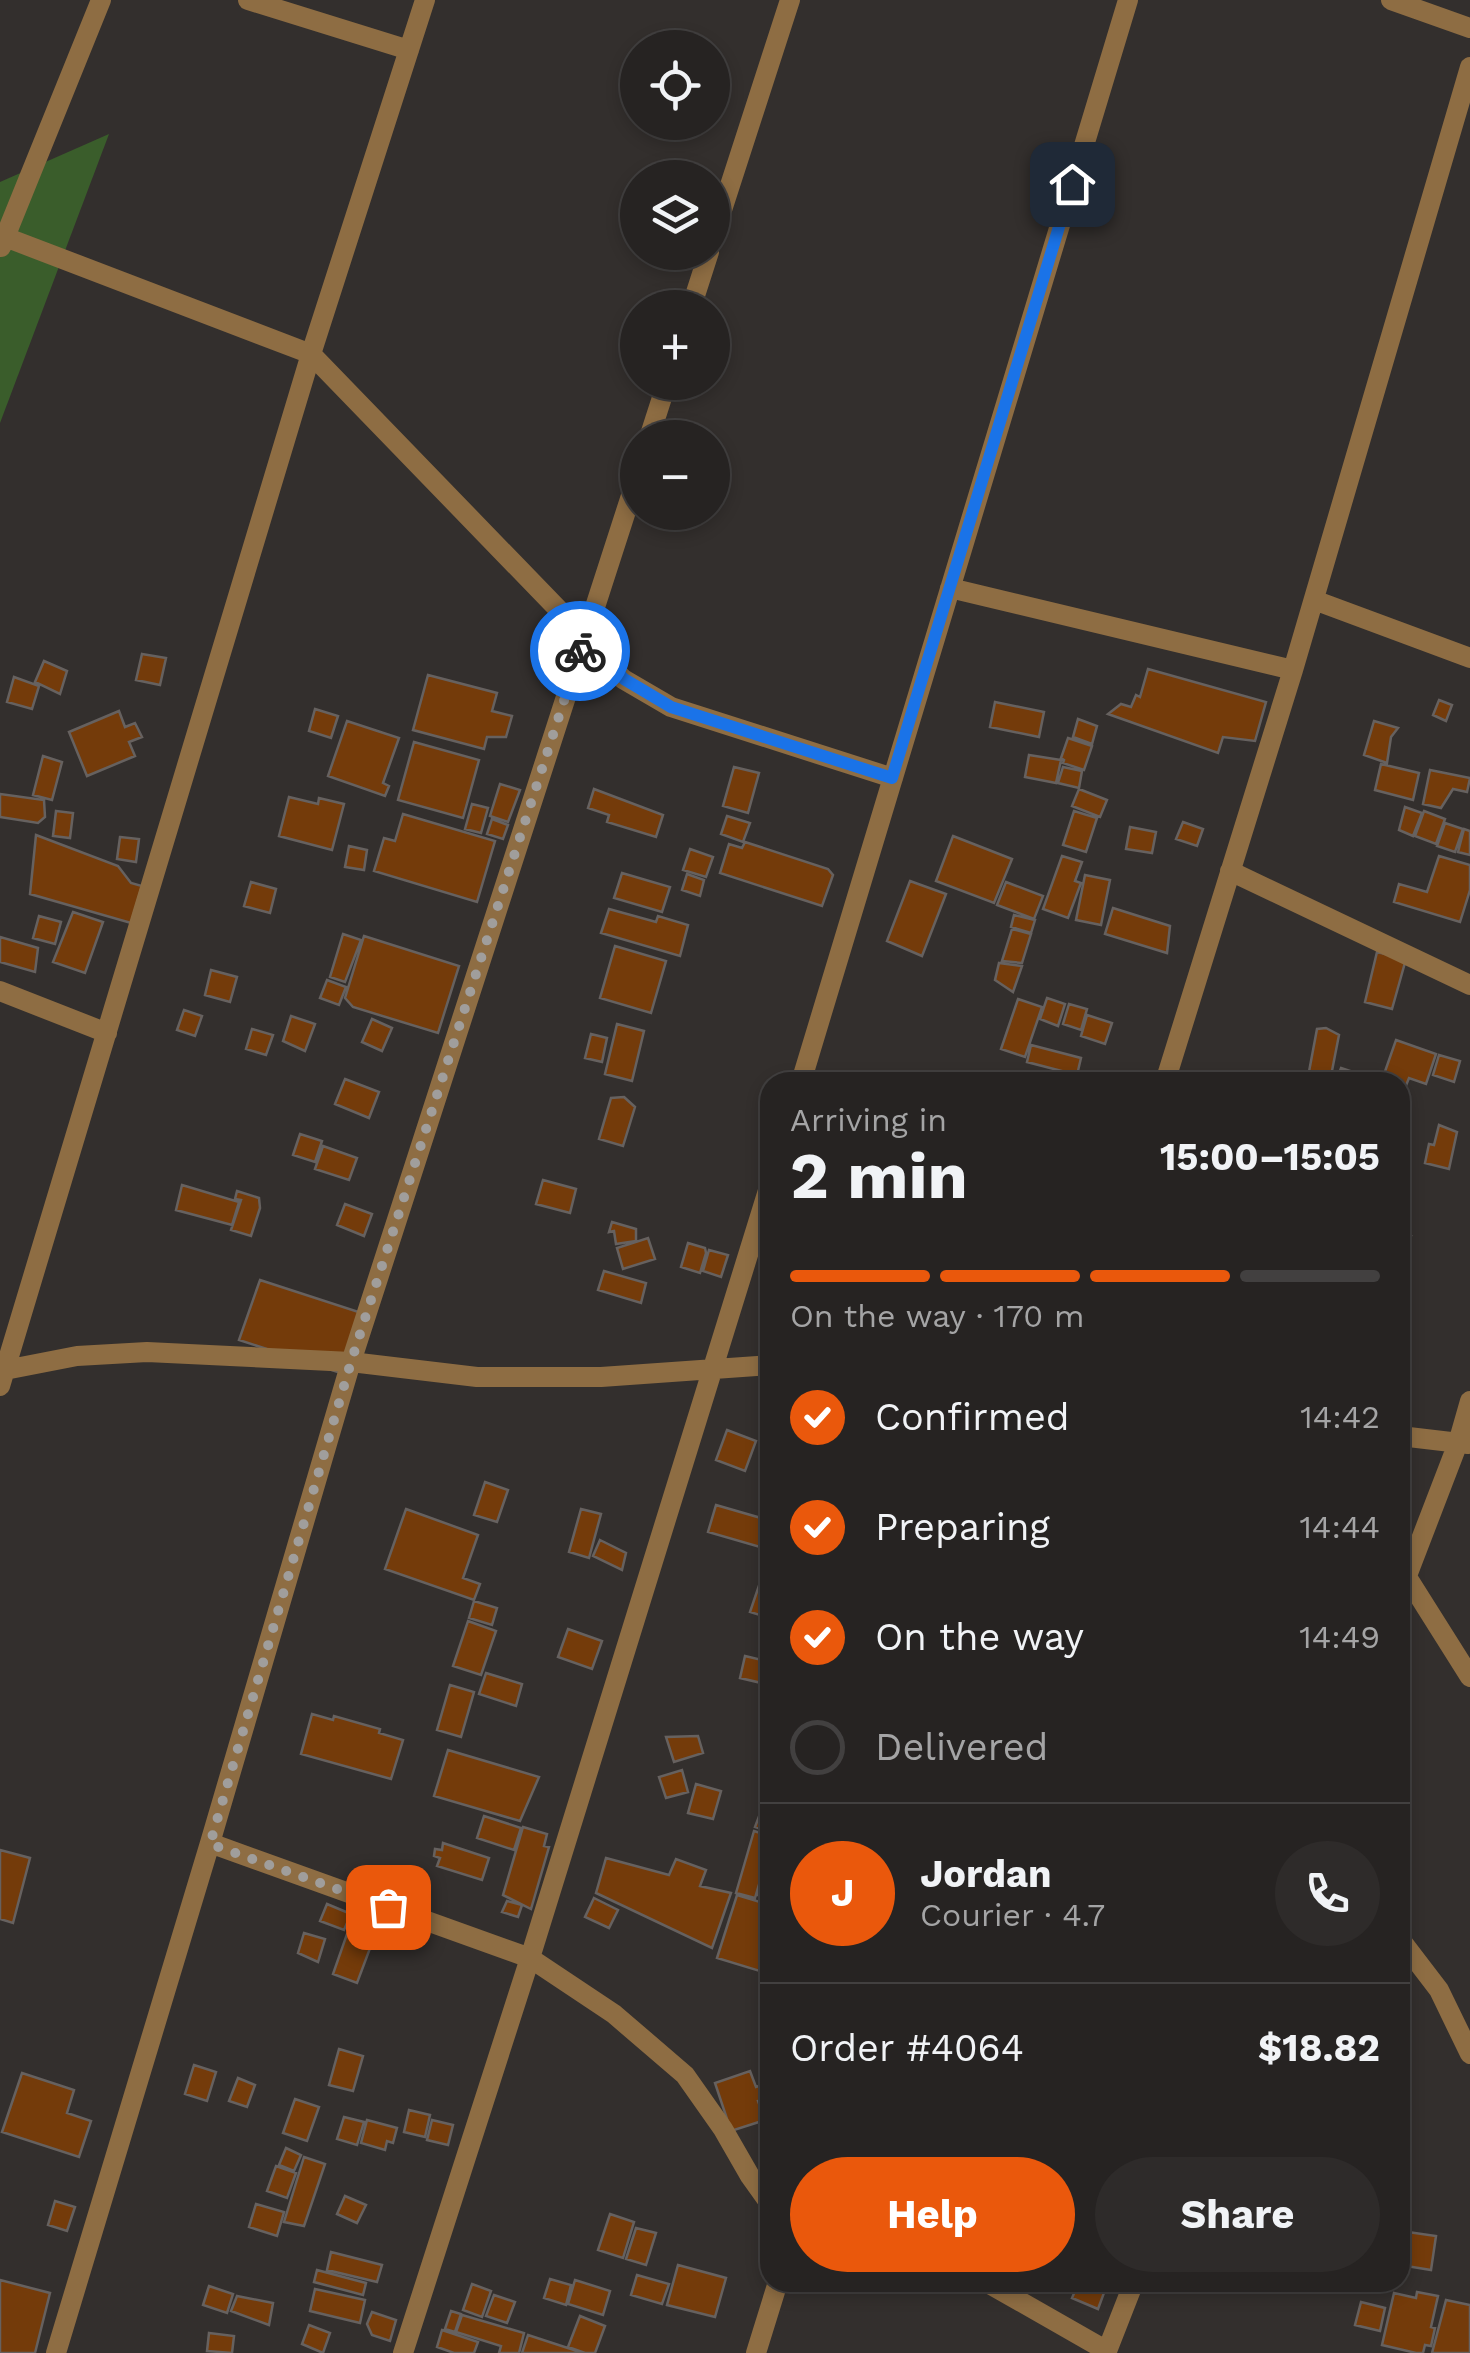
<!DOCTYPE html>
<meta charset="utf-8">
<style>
:root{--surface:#262322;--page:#2e2b2a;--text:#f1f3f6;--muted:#a4a4a5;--line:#424040;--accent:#ea580c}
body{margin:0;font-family:"Work Sans",sans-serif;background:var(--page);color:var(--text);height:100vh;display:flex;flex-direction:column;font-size:38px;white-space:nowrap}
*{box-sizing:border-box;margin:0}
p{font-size:32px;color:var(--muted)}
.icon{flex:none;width:55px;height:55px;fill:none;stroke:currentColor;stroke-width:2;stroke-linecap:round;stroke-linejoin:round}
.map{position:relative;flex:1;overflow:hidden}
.sheet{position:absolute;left:760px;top:1072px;width:650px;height:1220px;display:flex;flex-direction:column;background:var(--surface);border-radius:30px;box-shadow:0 5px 15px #0003,0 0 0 2px var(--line)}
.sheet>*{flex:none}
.fabs{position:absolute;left:620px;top:30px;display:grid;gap:20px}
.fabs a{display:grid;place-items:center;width:110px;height:110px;border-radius:50%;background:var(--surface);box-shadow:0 5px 15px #0003,0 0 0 2px var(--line);font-size:50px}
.pin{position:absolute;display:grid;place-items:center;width:85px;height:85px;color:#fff;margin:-42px;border-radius:20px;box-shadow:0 5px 15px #0006}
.courier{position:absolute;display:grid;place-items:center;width:100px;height:100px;margin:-50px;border:8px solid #1a73e8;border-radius:50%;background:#fff;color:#222;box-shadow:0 2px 12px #0007}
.head em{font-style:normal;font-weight:700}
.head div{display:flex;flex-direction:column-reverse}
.head{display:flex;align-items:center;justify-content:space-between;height:170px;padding:0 30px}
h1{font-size:65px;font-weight:700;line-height:75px}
.bar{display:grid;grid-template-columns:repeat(4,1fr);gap:15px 10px;align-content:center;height:120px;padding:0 30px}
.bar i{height:12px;border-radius:8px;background:var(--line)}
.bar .on{background:var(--accent)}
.bar p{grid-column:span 4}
.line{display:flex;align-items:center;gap:25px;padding:0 30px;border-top:2px solid var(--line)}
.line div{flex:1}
.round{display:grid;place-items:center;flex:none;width:105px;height:105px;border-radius:52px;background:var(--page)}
ol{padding:0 30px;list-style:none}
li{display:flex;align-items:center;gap:30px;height:110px}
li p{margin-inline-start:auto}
li .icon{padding:10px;border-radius:50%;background:var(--accent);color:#fff;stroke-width:4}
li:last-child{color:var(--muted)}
li i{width:55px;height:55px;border:5px solid var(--line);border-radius:50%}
.primary-button{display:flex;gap:20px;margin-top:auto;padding:20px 30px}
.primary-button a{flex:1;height:115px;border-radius:60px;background:var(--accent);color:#fff;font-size:40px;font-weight:700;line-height:115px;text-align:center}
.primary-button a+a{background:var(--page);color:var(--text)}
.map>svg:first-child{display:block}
.green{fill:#3a5d2b}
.building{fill:#743b0a;stroke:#66615f;stroke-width:2.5}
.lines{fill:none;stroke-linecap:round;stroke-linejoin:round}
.street{stroke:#8e6d43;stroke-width:20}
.done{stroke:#a09e9c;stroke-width:10;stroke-dasharray:0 18}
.route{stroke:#1a73e8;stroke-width:12}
</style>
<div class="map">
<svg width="1470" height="2353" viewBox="0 0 1470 2353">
<rect width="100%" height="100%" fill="#332f2d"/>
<path class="green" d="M109,134L0,423V182Z"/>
<path class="building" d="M142,654L166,658L160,685L136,680Z
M44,661L67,671L60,694L35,682Z
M1148,669L1266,702L1255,741L1223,737L1218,753L1108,714L1121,704L1131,707L1136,695L1140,697Z
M428,675L497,693L492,711L512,716L506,737H487L484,749L413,730Z
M14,677L39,686L32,709L7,702Z
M1439,700L1452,705L1446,721L1433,715Z
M995,702L1044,712L1039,737L990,727Z
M315,709L338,716L331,738L309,731Z
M119,711L125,727L135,723L142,737L129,742L135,756L87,776L69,732Z
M1078,719L1097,726L1092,744L1073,737Z
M347,721L399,738L383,783L389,786L385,796L328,776Z
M1374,721L1398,728L1391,737L1387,763L1364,755Z
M1068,738L1092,746L1084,770L1063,763L1064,760L1061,758Z
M414,742L479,760L463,818L398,800Z
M1029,755L1061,760L1056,783L1025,777Z
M43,756L62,762L52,800L33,795Z
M1381,764L1419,773L1413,800L1375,790Z
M734,767L759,773L748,813L723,806Z
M1063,767L1082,771L1079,788L1058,783Z
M1430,770L1470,778L1467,792L1453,789L1441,808L1423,804Z
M500,784L520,790L508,822L490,816Z
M594,789L663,815L656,837L607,822L609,815L588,808Z
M1079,789L1107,800L1100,817L1072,806Z
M0,794L44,800L45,817L38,823L0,817Z
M289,797L318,804L319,798L344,804L332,850L279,836Z
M472,804L488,808L481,833L465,829Z
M1405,807L1422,813L1413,836L1399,830Z
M56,811L73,813L70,838L53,836Z
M1074,811L1097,818L1086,852L1063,845Z
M1424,811L1445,819L1436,844L1415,836Z
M403,814L495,841L477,902L374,871L384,838L395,841Z
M727,816L750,823L743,842L721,834Z
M492,819L508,825L503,839L487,834Z
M1183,822L1203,829L1197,846L1176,839Z
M1445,823L1463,829L1455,852L1437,846Z
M1130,827L1156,832L1152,853L1126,849Z
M1464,829L1470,831V855L1458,852Z
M36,835L118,866L131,883L142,886L131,923L30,894Z
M953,836L1012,859L994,903L936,881Z
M120,837L139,839L136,862L117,859Z
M745,842L828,869L833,875L822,906L720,873L729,844L742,848Z
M349,846L367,850L364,870L345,867Z
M690,849L713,857L706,877L683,870Z
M1062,856L1082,862L1075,881L1081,883L1068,918L1043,909Z
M1439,856L1470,865V890L1460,922L1394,902L1399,884L1427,892Z
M622,873L670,887L662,912L614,898Z
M687,874L704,880L700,896L682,890Z
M1085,875L1110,880L1101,925L1076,920Z
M910,881L946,894L922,956L887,941Z
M251,882L276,889L270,913L244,906Z
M1006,882L1043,896L1034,919L997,905Z
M1113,908L1170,926L1167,953L1105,934Z
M609,909L656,922L658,916L688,925L680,956L601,933Z
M73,912L103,922L85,973L53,962Z
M1014,915L1035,920L1031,933L1011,927Z
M39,916L61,922L55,944L33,938Z
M1012,929L1031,934L1022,963L1002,961Z
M343,934L361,940L345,982L330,977Z
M364,936L459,966L438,1033L353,1007L345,998Z
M0,937L38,948L35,972L0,962Z
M615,946L666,961L651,1013L600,998Z
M1377,952L1406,959L1392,1009L1365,1002Z
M999,963L1022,966L1013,992L995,980Z
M211,970L237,977L230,1002L205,995Z
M327,980L346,987L339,1005L320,998Z
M1047,998L1065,1004L1058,1026L1040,1019Z
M1018,999L1042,1007L1025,1057L1001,1049Z
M1069,1004L1087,1009L1081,1030L1063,1024Z
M184,1010L202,1016L195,1036L177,1030Z
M1087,1015L1112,1023L1105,1044L1081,1036Z
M291,1016L315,1024L305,1051L283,1041Z
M372,1019L392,1028L382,1051L362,1042Z
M617,1024L644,1031L632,1081L605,1074Z
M1326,1028L1339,1035L1330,1081L1308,1077L1317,1029Z
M252,1029L273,1035L266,1055L246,1049Z
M591,1034L607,1038L602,1062L585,1058Z
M1396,1040L1436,1054L1426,1084L1409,1078L1405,1088L1400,1086V1082L1382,1080Z
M1031,1045L1081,1058L1077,1075L1027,1062Z
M1439,1055L1460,1061L1454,1082L1433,1075Z
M1341,1068L1365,1076L1362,1082H1336Z
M345,1079L379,1092L369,1118L335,1104Z
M624,1097L635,1107L623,1146L599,1139L611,1098Z
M1439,1125L1457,1132L1449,1169L1425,1163L1429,1144L1434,1145Z
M300,1134L322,1141L315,1162L293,1155Z
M323,1146L357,1158L349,1180L315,1169Z
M543,1180L576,1189L570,1213L536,1204Z
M182,1185L239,1202L232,1225L176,1210Z
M237,1191L259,1198L260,1208L251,1236L231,1230L241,1200L235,1199Z
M345,1204L372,1214L364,1236L337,1225Z
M612,1222L636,1229V1241L616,1244L614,1231L609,1232Z
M1400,1231L1411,1236L1403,1255L1400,1254Z
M648,1238L655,1259L623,1269L617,1248Z
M688,1243L705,1248L706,1253L700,1273L681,1267Z
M709,1250L728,1255L721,1277L703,1271Z
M604,1271L646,1283L641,1303L598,1290Z
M260,1280L374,1317L353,1377L239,1340Z
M727,1430L756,1441L745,1471L716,1460Z
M485,1482L508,1490L497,1522L474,1515Z
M716,1505L768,1520L760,1547L708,1532Z
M406,1509L478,1535L463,1578L480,1584L474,1600L385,1569Z
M581,1509L601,1514L589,1558L569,1552Z
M600,1540L626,1553L622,1570L593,1556Z
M768,1559L770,1560V1618L750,1612Z
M474,1601L497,1608L492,1625L469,1618Z
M468,1621L496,1631L481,1675L453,1666Z
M568,1629L602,1641L592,1669L558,1657Z
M745,1656L770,1662V1685L740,1678Z
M486,1673L522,1684L516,1706L479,1694Z
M450,1685L474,1692L461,1737L437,1730Z
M312,1714L333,1720L334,1716L380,1729L379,1733L403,1740L391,1779L301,1754Z
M698,1736L703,1753L674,1762L666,1737Z
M448,1750L539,1777L520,1821L434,1796Z
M682,1770L688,1792L666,1798L659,1777Z
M770,1780V1813L764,1810L761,1799Z
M696,1784L721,1791L713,1819L688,1813Z
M761,1811L770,1814V1832L755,1827Z
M484,1816L521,1828L514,1850L477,1838Z
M523,1827L547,1834L544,1846L549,1847L531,1909L503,1895Z
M754,1831L770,1836V1847L755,1898L736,1893Z
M443,1843L489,1858L482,1880L437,1866L440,1858L434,1856L435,1849L442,1850Z
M0,1850L30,1858L13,1923L0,1919Z
M770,1854V1898L758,1895Z
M606,1858L669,1875L676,1859L706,1870L700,1886L731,1893L712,1948L596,1893Z
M737,1895L770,1905V1974L717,1958Z
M594,1898L618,1910L609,1928L585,1917Z
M507,1901L522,1905L518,1917L502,1912Z
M327,1904L351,1914L344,1930L320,1921Z
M304,1933L325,1939L318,1962L298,1953Z
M347,1934L372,1943L357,1983L333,1974Z
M339,2049L363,2056L353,2091L329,2085Z
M194,2065L216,2072L207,2101L185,2094Z
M750,2071L756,2087L765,2084L769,2097L758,2101L765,2120L731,2131L715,2083Z
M22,2073L74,2090L67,2113L91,2121L79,2157L2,2132Z
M238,2078L255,2085L247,2107L229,2101Z
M295,2099L319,2107L307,2141L283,2133Z
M409,2110L430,2115L425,2137L404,2132Z
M344,2117L364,2122L357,2145L337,2139Z
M367,2120L397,2128L393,2143L387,2141L385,2150L361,2143Z
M432,2120L453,2125L448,2145L427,2140Z
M286,2148L301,2155L294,2171L279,2165Z
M304,2157L325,2164L304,2226L284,2222Z
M276,2166L296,2173L287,2198L267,2191Z
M345,2196L366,2205L357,2223L337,2214Z
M55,2201L75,2207L67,2231L48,2225Z
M256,2204L284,2212L277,2236L249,2227Z
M610,2214L634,2222L623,2258L598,2250Z
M636,2228L656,2233L646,2265L626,2259Z
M1401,2231L1436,2236L1431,2270L1400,2265Z
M331,2252L382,2265L377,2282L327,2270Z
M678,2265L726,2278L715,2317L667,2305Z
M317,2270L366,2283L363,2295L314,2282Z
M637,2275L669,2284L662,2304L631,2295Z
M550,2279L571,2285L566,2305L544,2298Z
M0,2280L50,2293L35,2353H0Z
M575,2280L610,2291L603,2315L568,2304Z
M1079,2282H1108L1098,2309L1072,2298Z
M472,2284L491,2291L482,2317L463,2310Z
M209,2286L233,2294L227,2313L203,2305Z
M315,2289L365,2300L360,2323L310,2311Z
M1417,2292L1438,2296L1431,2327L1435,2328L1431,2346L1425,2345L1423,2353H1416L1382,2345L1394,2293L1416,2298Z
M494,2295L515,2302L507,2323L486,2316Z
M237,2296L273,2303L269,2325L231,2311Z
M1446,2300L1470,2305V2353H1432Z
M1361,2302L1385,2308L1380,2331L1355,2325Z
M451,2311L461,2314L455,2332L445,2329Z
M372,2312L396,2320L390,2341L372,2335L367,2324Z
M462,2315L524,2333L519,2353H499L501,2346L456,2332Z
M580,2316L605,2326L595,2353H585L568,2347Z
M309,2325L330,2333L323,2353L302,2344Z
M442,2330L478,2342L474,2353H454L437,2347Z
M209,2333L234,2336L232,2353L207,2351Z
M528,2335L583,2353H522Z"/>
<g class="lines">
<path class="street" d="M248,0L409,50
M1391,0L1470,28
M5,237L311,354L585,637L623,679L671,707L893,778
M712,241L790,0
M1,247L101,0
M691,308L709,252
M649,438L667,382
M950,588L1293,670
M1314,600L1470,658
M1230,871L1470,985
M0,991L107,1033
M801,1082L1128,0
M1165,1082L1293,670L1470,67
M0,1369L5,1370L77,1356L147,1352L351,1362L477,1377H601L770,1365
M0,1386L311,354L425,0
M1400,1436L1468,1444
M1407,1577L1470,1677
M1400,1594L1458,1443L1470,1401
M210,1843L530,1958L614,2014L685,2075L723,2129L750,2176L770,2204
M1400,1939L1439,1990L1470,2054
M986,2282L1107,2351L1134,2282
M56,2353L210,1843L351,1362L638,474
M403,2353L530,1958L770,1184
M756,2353L778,2282"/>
</g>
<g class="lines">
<path class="done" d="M388,1907L210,1844L351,1362L580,651"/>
<path class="route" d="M580,651L585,636L624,679L671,707L892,778L1072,184"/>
</g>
</svg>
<div class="fabs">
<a><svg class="icon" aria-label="locate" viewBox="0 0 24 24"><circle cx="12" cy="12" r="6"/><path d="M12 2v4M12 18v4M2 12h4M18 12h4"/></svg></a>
<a><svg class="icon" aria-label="layers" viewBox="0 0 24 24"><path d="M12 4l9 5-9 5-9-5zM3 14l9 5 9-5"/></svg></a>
<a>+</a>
<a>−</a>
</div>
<div class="pin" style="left:388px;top:1907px;background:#ea580c"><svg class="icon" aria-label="bag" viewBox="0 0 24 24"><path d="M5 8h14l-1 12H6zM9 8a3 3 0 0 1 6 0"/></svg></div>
<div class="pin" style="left:1072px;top:184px;background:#1f2937"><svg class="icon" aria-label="home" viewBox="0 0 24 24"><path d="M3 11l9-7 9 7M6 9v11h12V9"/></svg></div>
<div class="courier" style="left:580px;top:651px"><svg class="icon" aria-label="bike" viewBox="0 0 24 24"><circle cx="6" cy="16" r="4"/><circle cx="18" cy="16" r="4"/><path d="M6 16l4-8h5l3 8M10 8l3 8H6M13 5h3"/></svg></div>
<section class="sheet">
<div class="head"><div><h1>2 min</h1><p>Arriving in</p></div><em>15:00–15:05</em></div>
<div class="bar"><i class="on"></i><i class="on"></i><i class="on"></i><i></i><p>On the way · 170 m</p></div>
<ol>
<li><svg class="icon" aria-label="check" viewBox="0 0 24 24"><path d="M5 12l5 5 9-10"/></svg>Confirmed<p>14:42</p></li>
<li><svg class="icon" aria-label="check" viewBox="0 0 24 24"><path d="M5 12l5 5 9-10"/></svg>Preparing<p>14:44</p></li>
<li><svg class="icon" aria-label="check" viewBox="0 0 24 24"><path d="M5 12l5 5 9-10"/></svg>On the way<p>14:49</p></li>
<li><i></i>Delivered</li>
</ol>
<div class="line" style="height:180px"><b class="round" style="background:var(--accent);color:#fff">J</b><div><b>Jordan</b><p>Courier · 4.7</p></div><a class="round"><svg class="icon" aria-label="phone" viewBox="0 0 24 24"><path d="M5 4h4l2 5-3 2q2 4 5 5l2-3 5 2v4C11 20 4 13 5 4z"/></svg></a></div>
<div class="line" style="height:130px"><div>Order #4064</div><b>$18.82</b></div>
<div class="primary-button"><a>Help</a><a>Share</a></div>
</section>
</div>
